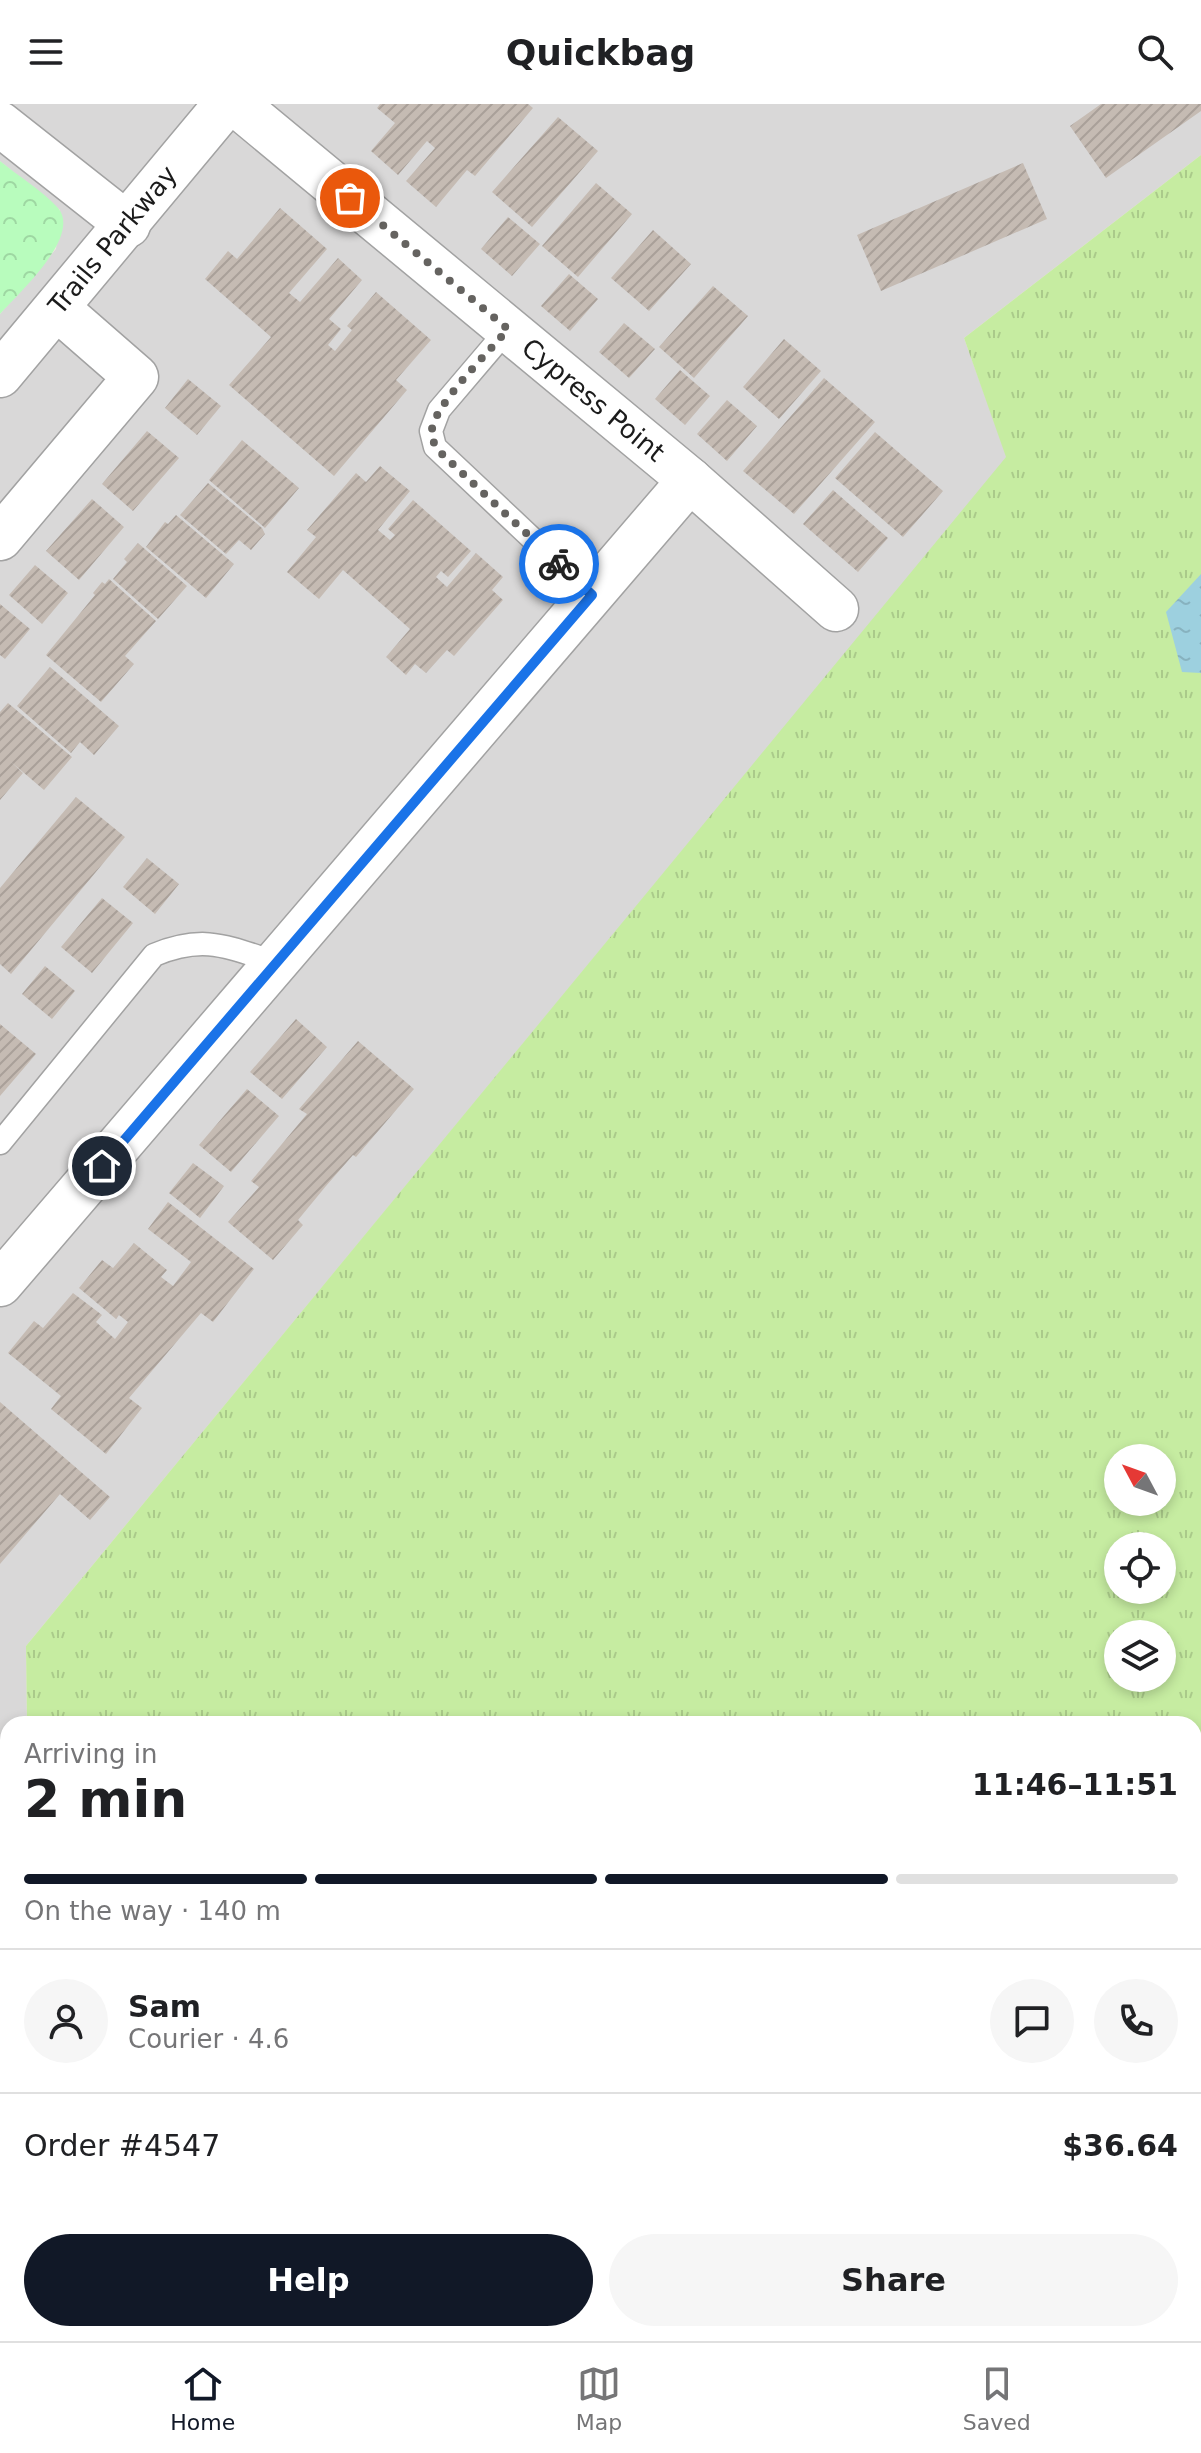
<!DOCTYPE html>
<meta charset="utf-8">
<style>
:root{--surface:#fff;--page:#f6f6f6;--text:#202124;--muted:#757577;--line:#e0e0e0;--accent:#111827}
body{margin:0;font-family:"DejaVu Sans",sans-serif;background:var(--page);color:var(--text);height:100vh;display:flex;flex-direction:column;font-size:30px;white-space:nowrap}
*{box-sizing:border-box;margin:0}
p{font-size:26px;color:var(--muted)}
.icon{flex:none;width:44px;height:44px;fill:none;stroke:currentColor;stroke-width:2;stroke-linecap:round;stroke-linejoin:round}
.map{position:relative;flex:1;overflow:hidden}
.sheet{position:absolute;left:0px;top:1612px;width:1202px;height:626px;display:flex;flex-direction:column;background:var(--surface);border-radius:24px 24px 0 0;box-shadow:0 4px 12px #0003}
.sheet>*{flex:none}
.needle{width:52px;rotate:311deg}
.buttons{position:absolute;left:1104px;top:1340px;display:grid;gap:16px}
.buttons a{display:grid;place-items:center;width:72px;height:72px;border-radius:50%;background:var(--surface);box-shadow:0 4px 12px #0003;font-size:40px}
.pin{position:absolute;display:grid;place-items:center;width:68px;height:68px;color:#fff;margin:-34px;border:4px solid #fff;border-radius:50%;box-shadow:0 2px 8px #0007}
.courier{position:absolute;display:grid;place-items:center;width:80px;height:80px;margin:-40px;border:6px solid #1a73e8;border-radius:50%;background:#fff;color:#222;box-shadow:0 2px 10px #0007}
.overview em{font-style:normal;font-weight:800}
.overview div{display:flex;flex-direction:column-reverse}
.overview{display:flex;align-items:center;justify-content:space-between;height:136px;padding:0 24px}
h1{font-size:52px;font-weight:800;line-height:60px}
.bar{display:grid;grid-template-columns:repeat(4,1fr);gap:12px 8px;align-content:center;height:96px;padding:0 24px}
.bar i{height:10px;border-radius:6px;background:var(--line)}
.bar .current{background:var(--accent)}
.bar p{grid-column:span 4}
.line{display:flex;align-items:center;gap:20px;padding:0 24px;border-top:2px solid var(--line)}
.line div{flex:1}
.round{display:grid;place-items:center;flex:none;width:84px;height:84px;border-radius:42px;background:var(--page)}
.action{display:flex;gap:16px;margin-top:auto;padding:16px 24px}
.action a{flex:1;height:92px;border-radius:48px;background:var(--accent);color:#fff;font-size:32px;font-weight:800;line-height:92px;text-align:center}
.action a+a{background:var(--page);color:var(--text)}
header{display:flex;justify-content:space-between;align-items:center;height:104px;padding:0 24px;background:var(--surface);font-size:36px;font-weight:800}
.dock{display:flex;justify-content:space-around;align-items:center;height:112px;border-top:2px solid var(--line);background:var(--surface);font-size:22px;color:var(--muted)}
.dock a{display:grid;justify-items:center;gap:4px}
.dock .current{color:var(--accent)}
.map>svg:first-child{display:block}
.residential{fill:#d9d8d8}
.grass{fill:url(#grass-tufts);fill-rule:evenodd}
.park{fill:url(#park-crowns)}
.water{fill:url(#water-ripples)}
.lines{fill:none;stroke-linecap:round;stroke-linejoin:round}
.stream{stroke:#9dd0df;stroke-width:11}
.building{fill:url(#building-hatch)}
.lane-casing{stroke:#a2a2a2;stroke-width:25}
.street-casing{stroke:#a2a2a2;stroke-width:47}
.lane{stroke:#fff;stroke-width:22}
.street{stroke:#fff;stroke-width:44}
.done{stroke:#656360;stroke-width:8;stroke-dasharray:0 14.4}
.route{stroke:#1a73e8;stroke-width:10}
.labels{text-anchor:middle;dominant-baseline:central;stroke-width:6;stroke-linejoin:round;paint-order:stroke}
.street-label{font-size:26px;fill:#1b1b1b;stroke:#fff}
</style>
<header><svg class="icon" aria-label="menu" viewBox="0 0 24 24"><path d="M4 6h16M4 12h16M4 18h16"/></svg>Quickbag<svg class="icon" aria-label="search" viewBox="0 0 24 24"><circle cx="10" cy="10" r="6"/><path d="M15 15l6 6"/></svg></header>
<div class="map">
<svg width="1201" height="2237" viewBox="0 0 1201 2237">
<defs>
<pattern id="grass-tufts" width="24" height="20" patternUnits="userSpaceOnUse" patternTransform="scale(2)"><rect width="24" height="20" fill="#c6eca1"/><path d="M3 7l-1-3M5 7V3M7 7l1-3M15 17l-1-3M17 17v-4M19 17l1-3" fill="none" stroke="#aaca8a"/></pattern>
<pattern id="park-crowns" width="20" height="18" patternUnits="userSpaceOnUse" patternTransform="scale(2)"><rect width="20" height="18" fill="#b8fcbd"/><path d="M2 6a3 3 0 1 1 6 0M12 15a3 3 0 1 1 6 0" fill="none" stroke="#9ed7a2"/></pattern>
<pattern id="water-ripples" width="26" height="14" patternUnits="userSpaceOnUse" patternTransform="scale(2)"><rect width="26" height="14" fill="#9dd0df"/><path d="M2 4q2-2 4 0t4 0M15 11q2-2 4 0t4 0" fill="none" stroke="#87b2bf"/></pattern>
<pattern id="building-hatch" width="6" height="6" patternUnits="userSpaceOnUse" patternTransform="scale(2)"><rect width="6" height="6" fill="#c5bbb3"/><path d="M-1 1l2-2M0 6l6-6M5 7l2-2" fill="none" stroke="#a9a099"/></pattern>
</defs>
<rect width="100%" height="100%" fill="#eee9e0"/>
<path class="residential" d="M0,0H1201V51L964,234L1007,353L26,1542L27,1620H8V1882H0V210L56,145L60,106L0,57Z"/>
<path class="grass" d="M1201,51V2237H56L55,2230H1194V1620H27L26,1542L1006,353L964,234ZM1118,1354H1162V1398H1118ZM1118,1442H1162V1486H1118ZM1118,1530H1162V1574H1118Z"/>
<path class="park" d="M0,57C18,72 42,86 58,104C82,132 18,190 0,210Z"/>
<path class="water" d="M1201,470V569L1182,568L1166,508Z
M698,2230H987L983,2237H696Z"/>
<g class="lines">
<path class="stream" d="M1194,1663L1201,1659
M371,2237L373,2230"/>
</g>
<path class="building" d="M380,0H528L533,4L475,72L467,66L436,103L406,77L435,44L427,37L398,71L371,47L395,19L377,4Z
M1101,0H1201V7L1106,74L1070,22Z
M558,13L598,47L532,123L492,88Z
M1023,59L1047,115L881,187L857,131Z
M596,79L632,110L578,173L542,142Z
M280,104L327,145L289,189L300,198L338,154L362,176L329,215L341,225L328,241L335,247L352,226L347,222L376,188L431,236L396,276L407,286L334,372L229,281L271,233L205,175L228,147L237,155Z
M508,113L540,140L512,172L481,145Z
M653,126L691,160L649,207L611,174Z
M569,170L598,195L570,227L541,202Z
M713,182L748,212L694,274L659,243Z
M624,219L655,245L629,274L599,248Z
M784,235L821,267L779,315L743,283Z
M680,266L710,292L685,321L655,295Z
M824,274L875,318L794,410L743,367Z
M188,275L221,302L197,331L165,304Z
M727,296L757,322L727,357L697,330Z
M147,327L179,354L133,407L102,380Z
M875,328L943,387L903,433L835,374Z
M242,336L299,384L265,424L209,376Z
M380,362L410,387L378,426L390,436L395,431L388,425L413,396L471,447L448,473L441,467L436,473L447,483L476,449L503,473L492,486L503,496L454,552L447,546L426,569L415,560L406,571L386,553L410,525L343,466L319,495L287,468L316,433L307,426L356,369L366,378Z
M208,379L262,424L265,430L251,446L239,436L226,450L180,411Z
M833,386L888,434L858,468L803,420Z
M92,395L124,423L79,476L46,447Z
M176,411L234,460L206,494L146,443L165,418L168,420Z
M138,439L187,482L158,515L113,475L127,458L124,455Z
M35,461L68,489L42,520L9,491Z
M109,475L156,517L125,552L134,560L101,598L46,551L95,491L93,489L102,478L105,480Z
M0,500L30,525L5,555L0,551Z
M50,563L119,622L94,651L80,638L71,649L17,602Z
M8,599L72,653L44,686L10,657L23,669L0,696V608Z
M76,693L125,733L11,870L0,860V784Z
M147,754L179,780L155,810L123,783Z
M102,794L133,819L92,869L61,843Z
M45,862L75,887L52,915L22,890Z
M296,915L327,943L282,995L250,968Z
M0,920L36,950L0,992Z
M358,937L414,985L356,1053L353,1051L326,1082L298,1116L303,1121L273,1156L228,1118L259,1083L251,1077L307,1010L299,1005Z
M247,985L279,1012L231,1068L199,1041Z
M193,1059L224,1082L200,1114L169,1089Z
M168,1098L254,1165L213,1218L201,1209L129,1294L142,1304L106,1350L51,1305L61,1292L8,1249L34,1217L43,1224L73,1189L102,1211L96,1218L115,1235L128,1218L119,1211L116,1215L79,1184L102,1156L113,1164L134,1139L167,1166L161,1173L173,1182L191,1158L148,1125Z
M0,1298L110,1393L90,1416L60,1390L0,1460Z"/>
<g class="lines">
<defs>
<path id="lane" d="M508,225L439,306L431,327L435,343L592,491
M0,1039L154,851C205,830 227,843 277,859"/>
<g id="street">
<path id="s1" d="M236,0L690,376L836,505"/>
<path d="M0,20L128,121"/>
<path id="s2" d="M0,271L226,0"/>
<path d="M0,434L136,273L58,205"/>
<path d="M0,1180L690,376"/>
</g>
</defs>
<use href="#lane" class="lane-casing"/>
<use href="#street" class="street-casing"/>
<use href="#lane" class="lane"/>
<use href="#street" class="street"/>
</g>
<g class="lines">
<path class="done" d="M350,94L508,225C490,247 436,299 432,325C430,336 437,345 444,352L559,460"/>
<path class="route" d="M102,1062L592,491L559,460"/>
</g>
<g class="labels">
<g class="street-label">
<text stroke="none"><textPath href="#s2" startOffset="176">Trails Parkway</textPath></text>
<text stroke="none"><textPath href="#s1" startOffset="464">Cypress Point</textPath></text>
</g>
</g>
</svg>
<div class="buttons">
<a><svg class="needle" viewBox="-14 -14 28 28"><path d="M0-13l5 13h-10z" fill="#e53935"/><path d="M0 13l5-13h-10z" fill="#757577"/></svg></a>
<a><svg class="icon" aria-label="locate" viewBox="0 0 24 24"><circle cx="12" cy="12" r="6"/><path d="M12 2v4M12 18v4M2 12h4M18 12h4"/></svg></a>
<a><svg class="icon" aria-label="layers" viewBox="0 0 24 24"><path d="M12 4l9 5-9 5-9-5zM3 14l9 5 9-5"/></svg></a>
</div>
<div class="pin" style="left:350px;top:94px;background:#ea580c"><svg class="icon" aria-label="bag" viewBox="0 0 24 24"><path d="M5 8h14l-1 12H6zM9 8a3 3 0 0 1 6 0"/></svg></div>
<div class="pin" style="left:102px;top:1062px;background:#1f2937"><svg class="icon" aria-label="home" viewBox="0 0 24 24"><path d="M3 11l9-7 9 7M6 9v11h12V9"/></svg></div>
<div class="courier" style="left:559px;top:460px"><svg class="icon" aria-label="bike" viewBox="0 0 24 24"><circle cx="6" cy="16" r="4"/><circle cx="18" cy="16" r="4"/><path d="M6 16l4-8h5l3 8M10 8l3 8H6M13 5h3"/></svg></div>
<section class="sheet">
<div class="overview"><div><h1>2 min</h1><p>Arriving in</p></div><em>11:46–11:51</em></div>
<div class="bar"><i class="current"></i><i class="current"></i><i class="current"></i><i></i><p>On the way · 140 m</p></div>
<div class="line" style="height:144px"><a class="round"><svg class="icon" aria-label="person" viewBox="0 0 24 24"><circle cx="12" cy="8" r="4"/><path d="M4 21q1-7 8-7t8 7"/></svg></a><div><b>Sam</b><p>Courier · 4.6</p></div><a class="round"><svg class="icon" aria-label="chat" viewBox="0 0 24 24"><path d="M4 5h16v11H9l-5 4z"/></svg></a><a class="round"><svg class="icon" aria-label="phone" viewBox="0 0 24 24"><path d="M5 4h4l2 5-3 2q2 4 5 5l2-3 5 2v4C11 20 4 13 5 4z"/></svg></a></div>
<div class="line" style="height:104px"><div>Order #4547</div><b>$36.64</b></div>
<div class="action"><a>Help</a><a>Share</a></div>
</section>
</div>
<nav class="dock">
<a class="current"><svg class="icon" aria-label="home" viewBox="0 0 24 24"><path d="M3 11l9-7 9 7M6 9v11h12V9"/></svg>Home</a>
<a><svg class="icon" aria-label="map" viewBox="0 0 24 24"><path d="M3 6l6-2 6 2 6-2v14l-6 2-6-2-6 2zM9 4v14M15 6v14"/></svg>Map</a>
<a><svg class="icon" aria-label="saved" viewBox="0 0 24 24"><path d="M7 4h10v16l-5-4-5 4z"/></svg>Saved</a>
</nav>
